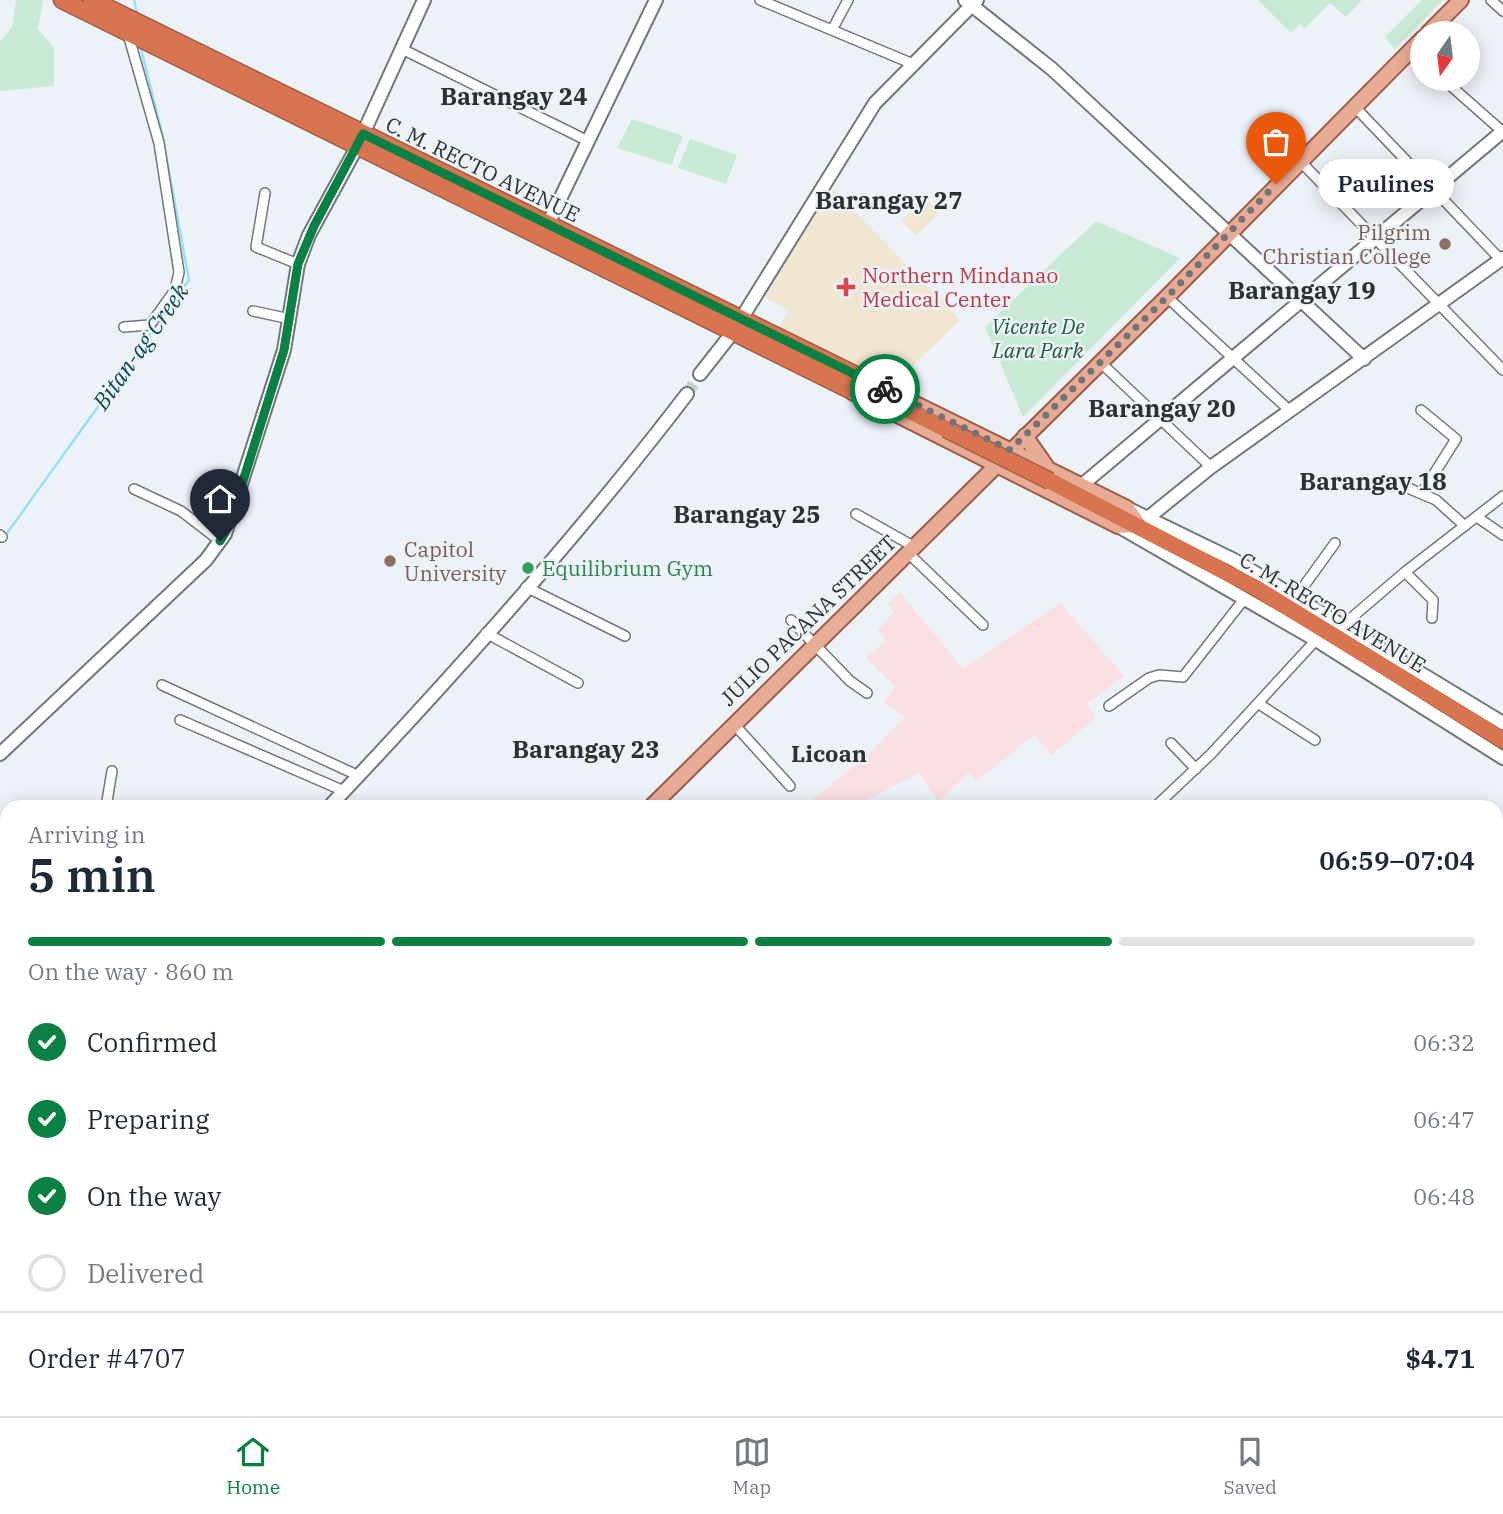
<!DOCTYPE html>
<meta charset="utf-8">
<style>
:root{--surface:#fff;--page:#f2f2f3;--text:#1f2937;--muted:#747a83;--line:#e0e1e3;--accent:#0b8043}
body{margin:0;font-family:"IBM Plex Serif",serif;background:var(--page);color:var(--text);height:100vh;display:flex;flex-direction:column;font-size:26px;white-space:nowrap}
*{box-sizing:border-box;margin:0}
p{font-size:23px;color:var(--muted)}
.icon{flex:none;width:38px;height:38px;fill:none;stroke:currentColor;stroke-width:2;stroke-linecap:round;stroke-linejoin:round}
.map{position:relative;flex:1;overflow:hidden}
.panel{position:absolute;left:0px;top:800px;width:1503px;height:618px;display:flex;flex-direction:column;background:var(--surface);border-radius:21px 21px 0 0;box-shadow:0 4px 18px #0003}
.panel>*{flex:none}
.needle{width:46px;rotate:194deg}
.buttons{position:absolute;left:1410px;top:21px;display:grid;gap:14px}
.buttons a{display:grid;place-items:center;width:70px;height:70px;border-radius:50%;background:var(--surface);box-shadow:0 4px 18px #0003;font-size:35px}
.pin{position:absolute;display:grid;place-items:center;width:60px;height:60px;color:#fff;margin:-72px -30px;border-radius:50% 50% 50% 0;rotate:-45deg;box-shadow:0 0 7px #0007}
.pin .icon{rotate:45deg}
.courier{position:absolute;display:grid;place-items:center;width:70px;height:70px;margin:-35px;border:5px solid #0b8043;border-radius:50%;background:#fff;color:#222;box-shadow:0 2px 9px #0007}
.bubble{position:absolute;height:49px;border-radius:24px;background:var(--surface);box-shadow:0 4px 18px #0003;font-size:23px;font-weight:600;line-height:49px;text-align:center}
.overview em{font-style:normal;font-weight:600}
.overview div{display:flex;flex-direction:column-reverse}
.overview{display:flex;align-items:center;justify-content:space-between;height:119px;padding:0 28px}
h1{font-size:46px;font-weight:600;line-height:52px}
.bar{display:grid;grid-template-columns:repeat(4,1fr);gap:10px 7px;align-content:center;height:84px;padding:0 28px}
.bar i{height:9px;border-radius:5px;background:var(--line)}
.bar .on{background:var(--accent)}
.bar p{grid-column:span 4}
.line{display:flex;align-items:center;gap:18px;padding:0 28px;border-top:2px solid var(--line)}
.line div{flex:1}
ol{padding:0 28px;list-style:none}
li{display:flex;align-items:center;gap:21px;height:77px}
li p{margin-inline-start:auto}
li .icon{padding:7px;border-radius:50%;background:var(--accent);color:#fff;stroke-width:4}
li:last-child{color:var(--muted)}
li i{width:38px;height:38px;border:4px solid var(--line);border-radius:50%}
.tab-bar{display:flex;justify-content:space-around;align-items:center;height:98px;border-top:2px solid var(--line);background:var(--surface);font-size:19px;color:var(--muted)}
.tab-bar a{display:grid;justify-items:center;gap:4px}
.tab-bar .on{color:var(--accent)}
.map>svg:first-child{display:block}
.industrial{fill:#fadfe3}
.medical{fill:#f0e6d1}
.green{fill:#c8ead5}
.water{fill:#9adff4}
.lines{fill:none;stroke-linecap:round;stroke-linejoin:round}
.stream{stroke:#9adff4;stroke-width:2.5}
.secondary-tunnel{stroke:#c7cad0;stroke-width:12;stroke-dasharray:12 6;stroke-linecap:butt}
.street-casing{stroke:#73777d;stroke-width:12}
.secondary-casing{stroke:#73777d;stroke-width:16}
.primary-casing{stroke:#9c5c45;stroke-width:18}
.highway-casing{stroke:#9c5c45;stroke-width:19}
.street{stroke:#fff;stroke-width:9}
.secondary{stroke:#fff;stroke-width:12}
.primary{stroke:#e8ac96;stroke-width:14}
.highway{stroke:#d87550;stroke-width:16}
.highway-bridge-casing{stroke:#9c5c45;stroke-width:19;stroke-linecap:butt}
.highway-bridge{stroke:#d87550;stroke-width:16}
.done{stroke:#707377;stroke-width:7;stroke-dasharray:0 12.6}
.route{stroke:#0b8043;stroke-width:9}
.education-dot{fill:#8d6e63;stroke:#edf1f8;stroke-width:2.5}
.health-dot{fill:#e0444e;stroke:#edf1f8;stroke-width:2.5}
.leisure-dot{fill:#2e9e5b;stroke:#edf1f8;stroke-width:2.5}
.labels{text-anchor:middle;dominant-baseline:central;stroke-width:5;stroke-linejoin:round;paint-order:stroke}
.street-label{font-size:21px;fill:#2d2f31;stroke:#edf1f8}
.education-label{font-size:21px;fill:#785e54;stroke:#edf1f8;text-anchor:end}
.health-label{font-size:21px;fill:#be3a42;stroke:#edf1f8;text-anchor:start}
.park-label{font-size:21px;font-style:italic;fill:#1a5b3b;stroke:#edf1f8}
.leisure-label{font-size:21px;fill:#27864d;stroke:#edf1f8;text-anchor:start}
.water-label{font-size:23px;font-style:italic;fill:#084756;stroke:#edf1f8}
.neighbourhood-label{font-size:23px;font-weight:bold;fill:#2d2f31;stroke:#edf1f8}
.quarter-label{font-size:24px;font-weight:bold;fill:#2d2f31;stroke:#edf1f8}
</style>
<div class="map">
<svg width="1503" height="1416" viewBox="0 0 1503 1416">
<rect width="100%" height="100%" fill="#edf1f8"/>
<path class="industrial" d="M900,592L963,669L1060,603L1124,676L1086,705L1096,717L1052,755L1035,735L976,781L969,772L938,802L919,773L853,807H804L870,753L905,717L884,702L895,687L866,657L886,641L878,630L894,612L888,604Z"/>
<path class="medical" d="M834,190L960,320L895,383L779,327L788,310L757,293Z
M925,197L940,213L916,235L901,221Z"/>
<path class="green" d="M16,0H43L38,29L54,48V86L0,91V42L12,27Z
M1258,0H1362L1346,17L1330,3L1305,28L1300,24L1291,33Z
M1422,0H1443L1395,49L1385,37Z
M632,119L683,136L671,165L617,148Z
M690,139L737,155L726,184L678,168Z
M1096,221L1180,258L1023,417L985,327Z"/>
<path class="water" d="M1503,1158V1416H763L780,1410H1496V1163Z"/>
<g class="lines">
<path class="stream" d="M134,0L138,17
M0,543L189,280L162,133L140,45"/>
<path class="secondary-tunnel" d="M687,394L700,374"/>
<defs>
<path id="street" d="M760,0L913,64
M1491,0L1503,11
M832,30L848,0
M402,49L588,141
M1411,50L1423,60
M1443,79L1503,132
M1354,106L1501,260
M1299,160L1503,370
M265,193L256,247L298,264
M1167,297L1289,410
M253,311L290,319
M124,327L150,325L175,290L179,272L159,143L128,34
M1100,362L1211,467
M1421,410L1456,439L1422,493
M1401,485L1436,500L1465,526
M134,489L181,511L220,541
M856,514L913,546
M1477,517L1503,535
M0,535L2,537
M907,552L983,625
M1405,572L1433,600L1432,618
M526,587L625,636
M1296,597L1335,543
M791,620L850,681L867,693
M1343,625L1405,572L1503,496
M486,633L578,683
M162,685L359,776
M1259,704L1315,740
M1109,706L1149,678L1159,675L1183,677L1245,598
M180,720L344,791
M733,723L790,786
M1171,743L1196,769
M106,807L112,771
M1155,807L1211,754L1316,640
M1496,941L1503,933
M500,1413L505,1416
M522,1416L537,1410"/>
<path id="secondary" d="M965,0L1052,69L1364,359
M548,224L656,0
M700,374L733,332L875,103L977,0
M1082,485L1503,131
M1127,508L1234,560L1503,723
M1139,525L1211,467L1503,258
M1118,526L1316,640L1503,758
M0,754L206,560L225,534L284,350L298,264L309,235L357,147L424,0
M329,807C454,675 577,538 687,394
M0,853L7,861
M1496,1002L1503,996
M0,1077L7,1074
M574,1416L596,1410"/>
<path id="primary" d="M1428,33L1461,0
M863,378L1127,508L1139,525
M852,392L1118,526L1136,525
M1025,436L1046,466
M651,807L1167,297L1423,38
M0,1314L7,1321
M202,1410L209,1416
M234,1416L237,1410"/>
<path id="highway" d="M62,0L848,389L875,393L946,429
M92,0L856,375L875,393
M1050,481L1256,588L1503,740"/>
</defs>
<use href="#street" class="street-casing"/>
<use href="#secondary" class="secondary-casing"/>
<use href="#primary" class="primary-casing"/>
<use href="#highway" class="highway-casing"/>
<use href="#street" class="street"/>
<use href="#secondary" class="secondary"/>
<use href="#primary" class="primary"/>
<use href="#highway" class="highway"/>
<defs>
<path id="highway-bridge" d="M946,429L1050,481"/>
</defs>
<use href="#highway-bridge" class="highway-bridge-casing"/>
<use href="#highway-bridge" class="highway-bridge"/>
</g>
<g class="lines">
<path class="done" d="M885,389L1010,450L1167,297L1276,184"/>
<path class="route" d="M220,541L229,526L284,350L298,264L314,226L363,134L885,389"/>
</g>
<g class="education-dot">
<circle cx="1445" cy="244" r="7"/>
<circle cx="390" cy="561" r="7"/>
</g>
<path class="health-dot" d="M842.5 276.5h7v7h7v7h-7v7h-7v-7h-7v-7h7z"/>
<circle class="leisure-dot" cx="528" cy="568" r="7"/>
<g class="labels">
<g class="street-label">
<text transform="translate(483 169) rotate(26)">C. M. RECTO AVENUE</text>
<text transform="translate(1333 612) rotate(31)">C. M. RECTO AVENUE</text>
<text transform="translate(808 620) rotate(-44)">JULIO PACANA STREET</text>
</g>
<g class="education-label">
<text x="1431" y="232">Pilgrim<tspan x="1431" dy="24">Christian College</tspan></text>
<text x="404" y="549" text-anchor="start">Capitol<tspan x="404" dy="24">University</tspan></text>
</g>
<g class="health-label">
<text x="862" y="275">Northern Mindanao<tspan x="862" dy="24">Medical Center</tspan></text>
</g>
<g class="park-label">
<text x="1038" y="326">Vicente De<tspan x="1038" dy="24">Lara Park</tspan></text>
</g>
<g class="leisure-label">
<text x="542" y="568">Equilibrium Gym</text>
</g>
<g class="water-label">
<text transform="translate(140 346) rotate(-55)">Bitan-ag Creek</text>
</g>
<g class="neighbourhood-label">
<text x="829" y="753">Licoan</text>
</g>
<g class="quarter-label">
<text x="514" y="96">Barangay 24</text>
<text x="889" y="200">Barangay 27</text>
<text x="1302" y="290">Barangay 19</text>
<text x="1162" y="408">Barangay 20</text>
<text x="1373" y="481">Barangay 18</text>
<text x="747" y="514">Barangay 25</text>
<text x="586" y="749">Barangay 23</text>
</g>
</g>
</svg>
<div class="buttons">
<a><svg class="needle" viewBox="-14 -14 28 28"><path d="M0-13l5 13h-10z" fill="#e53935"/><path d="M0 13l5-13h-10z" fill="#747a83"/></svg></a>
</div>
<div class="pin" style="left:1276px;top:184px;background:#ea580c"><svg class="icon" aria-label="bag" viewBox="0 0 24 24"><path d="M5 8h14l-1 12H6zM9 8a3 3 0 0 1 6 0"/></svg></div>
<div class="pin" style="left:220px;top:541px;background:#1f2937"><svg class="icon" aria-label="home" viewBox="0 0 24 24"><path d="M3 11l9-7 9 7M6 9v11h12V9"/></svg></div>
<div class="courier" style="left:885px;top:389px"><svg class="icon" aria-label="bike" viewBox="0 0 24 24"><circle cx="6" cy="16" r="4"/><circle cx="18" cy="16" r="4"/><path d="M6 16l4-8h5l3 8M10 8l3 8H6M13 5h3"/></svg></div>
<div class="bubble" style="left:1318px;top:159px;width:136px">Paulines</div>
<section class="panel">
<div class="overview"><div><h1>5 min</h1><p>Arriving in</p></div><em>06:59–07:04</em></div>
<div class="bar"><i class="on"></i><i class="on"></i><i class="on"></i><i></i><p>On the way · 860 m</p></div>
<ol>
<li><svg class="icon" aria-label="check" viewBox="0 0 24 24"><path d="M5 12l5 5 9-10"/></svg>Confirmed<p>06:32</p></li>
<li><svg class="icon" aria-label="check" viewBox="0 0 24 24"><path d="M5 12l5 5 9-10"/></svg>Preparing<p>06:47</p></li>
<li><svg class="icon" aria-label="check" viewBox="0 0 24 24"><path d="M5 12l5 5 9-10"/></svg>On the way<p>06:48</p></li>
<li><i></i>Delivered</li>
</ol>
<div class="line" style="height:91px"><div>Order #4707</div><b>$4.71</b></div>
</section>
</div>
<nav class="tab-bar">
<a class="on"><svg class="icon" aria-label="home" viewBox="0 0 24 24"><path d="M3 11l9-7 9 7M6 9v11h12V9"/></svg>Home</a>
<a><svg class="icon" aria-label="map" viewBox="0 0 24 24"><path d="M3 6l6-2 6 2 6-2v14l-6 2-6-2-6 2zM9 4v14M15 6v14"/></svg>Map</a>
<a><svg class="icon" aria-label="saved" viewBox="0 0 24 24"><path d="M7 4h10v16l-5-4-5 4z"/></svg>Saved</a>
</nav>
